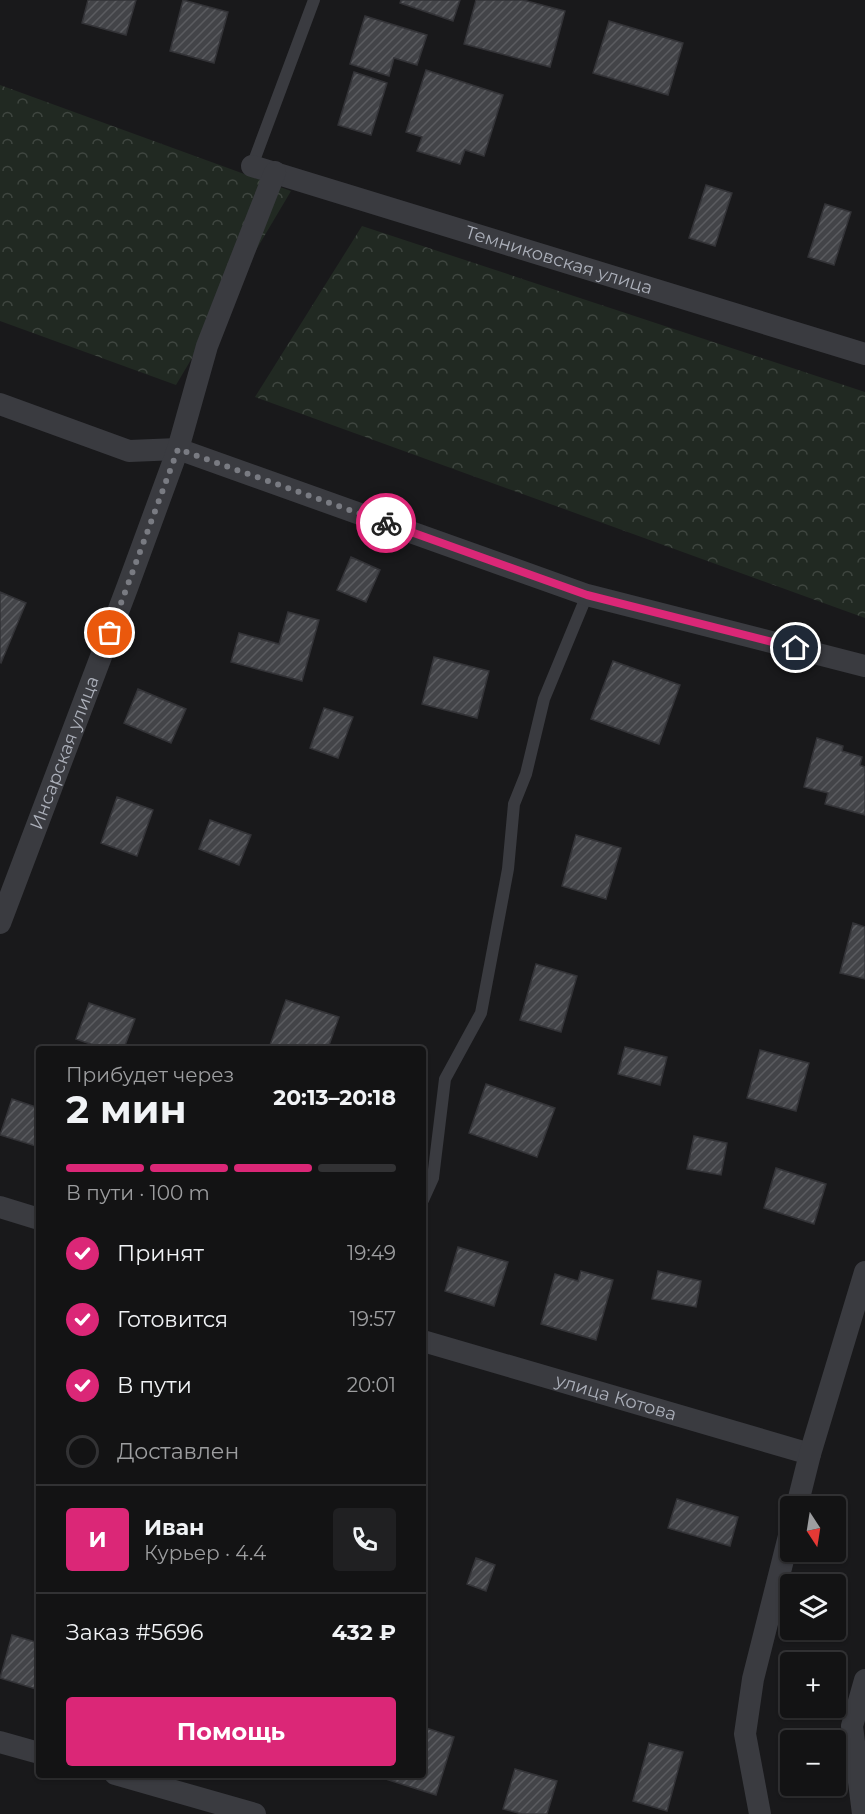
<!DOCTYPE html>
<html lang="ru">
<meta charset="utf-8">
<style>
:root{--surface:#131314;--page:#202022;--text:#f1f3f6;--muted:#9d9ea0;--line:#323234;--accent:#db2777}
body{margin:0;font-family:Montserrat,sans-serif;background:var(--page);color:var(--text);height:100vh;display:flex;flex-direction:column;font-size:22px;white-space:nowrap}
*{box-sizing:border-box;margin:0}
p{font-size:20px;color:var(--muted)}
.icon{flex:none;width:33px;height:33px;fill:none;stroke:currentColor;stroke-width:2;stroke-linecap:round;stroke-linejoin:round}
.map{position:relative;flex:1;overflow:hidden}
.side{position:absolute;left:36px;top:1046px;width:390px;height:732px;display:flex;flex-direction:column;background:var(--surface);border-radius:6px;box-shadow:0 2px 4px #0004,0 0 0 2px var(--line)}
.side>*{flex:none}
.needle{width:39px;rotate:168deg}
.fabs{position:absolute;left:780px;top:1496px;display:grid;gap:12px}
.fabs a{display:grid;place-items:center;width:66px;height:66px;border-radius:6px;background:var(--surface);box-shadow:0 2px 4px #0004,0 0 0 2px var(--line);font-size:30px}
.pin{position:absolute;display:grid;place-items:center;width:51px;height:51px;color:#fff;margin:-26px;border:3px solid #fff;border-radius:50%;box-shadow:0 2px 6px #0007}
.courier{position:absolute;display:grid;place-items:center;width:60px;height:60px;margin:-30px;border:4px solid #db2777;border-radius:50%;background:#fff;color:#222;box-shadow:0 2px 8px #0007}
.overview em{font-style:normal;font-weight:700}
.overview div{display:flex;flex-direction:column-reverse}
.overview{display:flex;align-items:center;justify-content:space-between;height:102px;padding:0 30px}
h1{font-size:39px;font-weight:700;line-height:45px}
.bar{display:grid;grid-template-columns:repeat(4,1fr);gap:9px 6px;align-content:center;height:72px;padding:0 30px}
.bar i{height:8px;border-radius:4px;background:var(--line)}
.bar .current{background:var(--accent)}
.bar p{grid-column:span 4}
.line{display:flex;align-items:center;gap:15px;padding:0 30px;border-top:2px solid var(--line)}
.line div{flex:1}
.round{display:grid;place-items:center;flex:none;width:63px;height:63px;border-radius:6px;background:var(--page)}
ol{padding:0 30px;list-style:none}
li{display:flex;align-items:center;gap:18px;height:66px}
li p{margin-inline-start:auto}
li .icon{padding:6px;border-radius:50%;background:var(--accent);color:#fff;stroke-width:4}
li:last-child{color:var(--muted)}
li i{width:33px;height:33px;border:3px solid var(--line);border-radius:50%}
.action{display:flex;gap:12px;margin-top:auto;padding:12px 30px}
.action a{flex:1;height:69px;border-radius:6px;background:var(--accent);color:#fff;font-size:24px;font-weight:700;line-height:69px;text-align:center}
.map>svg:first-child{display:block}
.forest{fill:url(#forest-crowns)}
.building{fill:url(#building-hatch);stroke:#333337;stroke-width:1.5}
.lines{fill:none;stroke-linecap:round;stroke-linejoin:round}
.service{stroke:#3a3b40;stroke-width:12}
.minor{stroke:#3a3b40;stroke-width:22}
.done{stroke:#797b82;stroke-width:6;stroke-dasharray:0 10.8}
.route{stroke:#db2777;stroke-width:8}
.labels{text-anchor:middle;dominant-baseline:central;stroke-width:4.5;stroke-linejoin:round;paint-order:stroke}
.street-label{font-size:18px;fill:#acb0ba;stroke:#141416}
</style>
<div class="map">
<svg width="865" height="1814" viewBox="0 0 865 1814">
<defs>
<pattern id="forest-crowns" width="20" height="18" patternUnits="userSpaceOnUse" patternTransform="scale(1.5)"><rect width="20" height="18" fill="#212922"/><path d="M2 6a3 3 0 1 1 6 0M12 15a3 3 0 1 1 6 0" fill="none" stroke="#3f4640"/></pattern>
<pattern id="building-hatch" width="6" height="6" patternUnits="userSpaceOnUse" patternTransform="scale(1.5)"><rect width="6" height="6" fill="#434448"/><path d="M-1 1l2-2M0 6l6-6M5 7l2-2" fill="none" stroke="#5b5c60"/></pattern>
</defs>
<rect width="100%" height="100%" fill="#19191b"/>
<path class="forest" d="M0,85L291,191L176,385L0,321Z
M362,226L865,392V618L255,397Z"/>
<path class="building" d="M88,0H136L126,35L82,23Z
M183,0L228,12L214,63L170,51Z
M401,0H460L453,21L400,3Z
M476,0H523L565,11L550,67L464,44Z
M365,16L427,35L417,65L394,58L389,76L350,64Z
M609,21L683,43L668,95L593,73Z
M426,70L503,95L484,156L465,150L460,164L417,151L422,137L406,132Z
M354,72L387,83L371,135L338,125Z
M706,185L732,193L715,246L689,238Z
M825,204L851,212L834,265L808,257Z
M351,557L380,570L366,602L337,590Z
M0,592L26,603L1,663L0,662Z
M288,612L319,620L302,681L231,662L239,633L279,644Z
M434,657L489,671L477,718L422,704Z
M613,661L680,685L659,744L591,719Z
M138,689L186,709L171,743L124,723Z
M324,708L353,717L338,758L310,748Z
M817,738L843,746L842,751L862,757L860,765L865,767V815L825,804L828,793L804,787Z
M117,797L153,810L137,856L101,843Z
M210,820L251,835L239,865L199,849Z
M576,835L621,848L606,899L562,886Z
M853,923L865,927V979L840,973Z
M536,964L577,976L561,1032L520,1020Z
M286,1000L339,1017L328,1048H269Z
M89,1003L135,1019L124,1048H102L76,1039Z
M625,1047L667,1057L660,1085L618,1074Z
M760,1050L809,1063L796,1111L747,1098Z
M486,1084L555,1108L537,1157L469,1133Z
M12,1099L39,1108V1147L0,1135Z
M694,1136L727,1143L721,1175L687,1169Z
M776,1168L826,1184L814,1224L764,1208Z
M458,1247L508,1262L494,1306L445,1291Z
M581,1271L613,1280L596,1340L541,1324L555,1274L578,1281Z
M658,1271L701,1281L696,1307L652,1299Z
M677,1499L738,1517L730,1546L668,1528Z
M476,1558L495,1565L486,1591L467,1584Z
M12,1635L39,1643V1690L0,1678Z
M423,1727L454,1737L436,1795L373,1775L423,1774Z
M649,1743L683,1752L667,1811L633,1801Z
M515,1769L557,1781L547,1814H522L503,1809Z"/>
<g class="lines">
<path class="service" d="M252,166L314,0
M423,1200L433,1178L445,1079L481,1013L508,869L514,804L526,774L544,699L587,595"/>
<g class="minor">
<path id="s1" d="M252,166L865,354"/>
<path d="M0,404L129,451L178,449L587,595L865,666"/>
<path id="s2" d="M0,923L127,588L178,449L207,346L275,172"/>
<path d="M0,1207L39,1219"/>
<path id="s3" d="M423,1341L810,1454"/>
<path d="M797,1506L810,1454L865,1272"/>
<path d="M0,1742L39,1753"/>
<path d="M115,1774L255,1814"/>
<path d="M760,1814L745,1734L753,1679L790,1532"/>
<path d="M863,1814L852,1726L865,1680"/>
</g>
</g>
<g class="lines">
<path class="done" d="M110,633L178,449L386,523"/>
<path class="route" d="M386,523L587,595L796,648"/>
</g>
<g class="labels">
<g class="street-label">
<text stroke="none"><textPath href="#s1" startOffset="321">Темниковская улица</textPath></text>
<text stroke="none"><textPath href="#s2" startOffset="182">Инсарская улица</textPath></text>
<text stroke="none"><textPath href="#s3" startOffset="201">улица Котова</textPath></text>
</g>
</g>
</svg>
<div class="fabs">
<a><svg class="needle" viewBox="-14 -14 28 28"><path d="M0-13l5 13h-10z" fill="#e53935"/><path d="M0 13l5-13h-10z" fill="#9d9ea0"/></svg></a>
<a><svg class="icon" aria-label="layers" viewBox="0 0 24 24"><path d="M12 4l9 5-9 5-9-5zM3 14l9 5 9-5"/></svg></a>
<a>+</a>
<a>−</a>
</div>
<div class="pin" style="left:110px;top:633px;background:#ea580c"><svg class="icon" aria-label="bag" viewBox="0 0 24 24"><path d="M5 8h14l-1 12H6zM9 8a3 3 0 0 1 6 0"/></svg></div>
<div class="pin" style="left:796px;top:648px;background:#1f2937"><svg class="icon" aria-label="home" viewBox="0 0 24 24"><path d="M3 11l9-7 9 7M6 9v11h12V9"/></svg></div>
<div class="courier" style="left:386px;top:523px"><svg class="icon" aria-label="bike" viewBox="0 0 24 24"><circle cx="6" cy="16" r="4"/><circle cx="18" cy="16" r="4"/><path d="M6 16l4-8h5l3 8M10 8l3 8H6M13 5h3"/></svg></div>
<section class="side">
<div class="overview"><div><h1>2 мин</h1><p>Прибудет через</p></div><em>20:13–20:18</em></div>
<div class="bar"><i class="current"></i><i class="current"></i><i class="current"></i><i></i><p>В пути · 100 m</p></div>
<ol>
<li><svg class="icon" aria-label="check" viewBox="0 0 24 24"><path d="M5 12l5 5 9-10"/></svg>Принят<p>19:49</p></li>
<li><svg class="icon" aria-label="check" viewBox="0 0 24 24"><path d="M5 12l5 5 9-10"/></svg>Готовится<p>19:57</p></li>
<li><svg class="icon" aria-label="check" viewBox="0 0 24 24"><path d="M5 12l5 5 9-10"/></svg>В пути<p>20:01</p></li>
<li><i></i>Доставлен</li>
</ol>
<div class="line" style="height:108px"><b class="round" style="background:var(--accent);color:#fff">И</b><div><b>Иван</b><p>Курьер · 4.4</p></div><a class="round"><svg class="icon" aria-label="phone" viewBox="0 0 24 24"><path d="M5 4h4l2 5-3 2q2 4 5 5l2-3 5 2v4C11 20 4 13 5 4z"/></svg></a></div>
<div class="line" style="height:78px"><div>Заказ #5696</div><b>432 ₽</b></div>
<div class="action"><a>Помощь</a></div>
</section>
</div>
